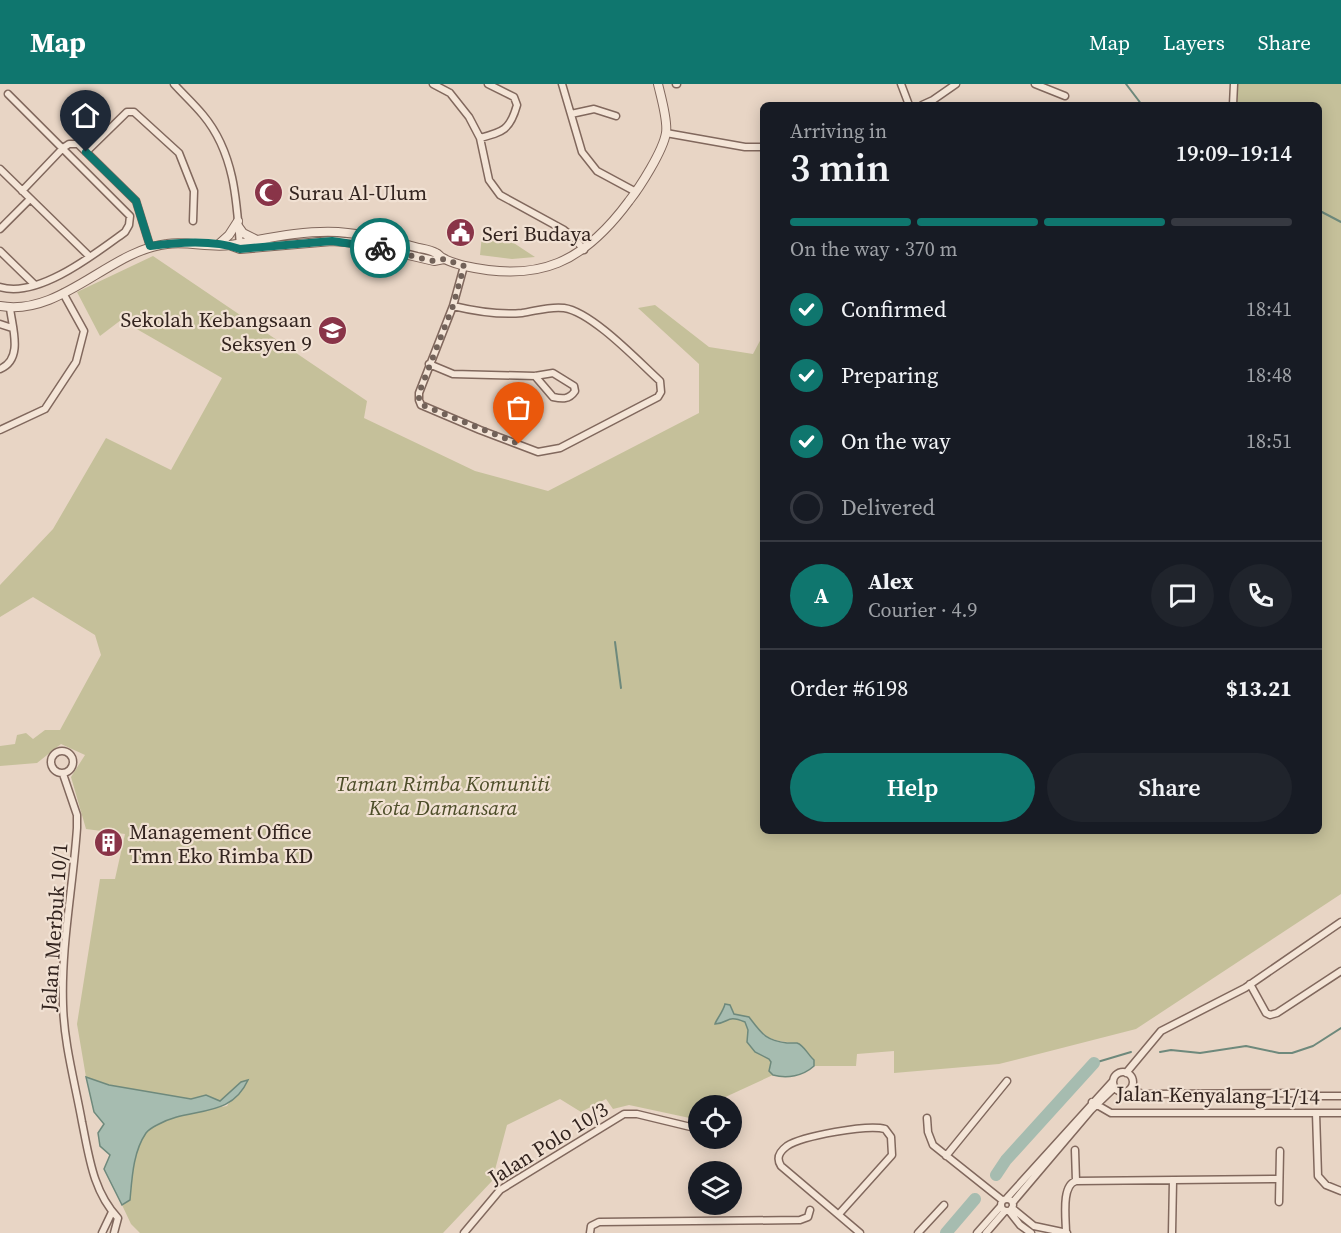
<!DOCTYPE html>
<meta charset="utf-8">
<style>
:root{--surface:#171b24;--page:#20242c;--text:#f1f3f6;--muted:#9ea1a6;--line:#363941;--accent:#0f766e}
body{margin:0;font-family:"Source Serif 4",serif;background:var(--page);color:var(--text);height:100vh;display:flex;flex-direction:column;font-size:22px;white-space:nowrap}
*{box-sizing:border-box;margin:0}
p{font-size:20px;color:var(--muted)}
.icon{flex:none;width:33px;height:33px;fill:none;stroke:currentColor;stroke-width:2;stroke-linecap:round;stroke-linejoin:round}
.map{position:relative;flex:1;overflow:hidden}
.details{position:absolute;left:760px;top:18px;width:562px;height:732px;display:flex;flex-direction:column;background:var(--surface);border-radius:9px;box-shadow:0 3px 15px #0003}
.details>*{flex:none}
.controls{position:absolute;left:688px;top:1011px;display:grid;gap:12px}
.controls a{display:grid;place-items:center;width:54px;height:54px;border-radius:50%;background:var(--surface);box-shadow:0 3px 15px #0003;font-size:30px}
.pin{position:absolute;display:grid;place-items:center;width:51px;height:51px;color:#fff;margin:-62px -26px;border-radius:50% 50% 50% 0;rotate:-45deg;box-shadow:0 0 6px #0007}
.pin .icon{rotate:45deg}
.courier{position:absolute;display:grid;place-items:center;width:60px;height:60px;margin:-30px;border:4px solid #0f766e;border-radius:50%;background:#fff;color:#222;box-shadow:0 2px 8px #0007}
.head em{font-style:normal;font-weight:600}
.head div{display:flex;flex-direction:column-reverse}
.head{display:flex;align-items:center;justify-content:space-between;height:102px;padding:0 30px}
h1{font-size:39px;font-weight:600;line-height:45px}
.bar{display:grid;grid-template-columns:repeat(4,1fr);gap:9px 6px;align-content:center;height:72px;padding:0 30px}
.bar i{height:8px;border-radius:4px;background:var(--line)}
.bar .on{background:var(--accent)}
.bar p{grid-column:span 4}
.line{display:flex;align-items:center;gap:15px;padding:0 30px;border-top:2px solid var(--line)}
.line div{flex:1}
.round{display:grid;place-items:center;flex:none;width:63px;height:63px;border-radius:32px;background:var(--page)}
ol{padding:0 30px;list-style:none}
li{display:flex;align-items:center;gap:18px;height:66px}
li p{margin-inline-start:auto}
li .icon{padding:6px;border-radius:50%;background:var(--accent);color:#fff;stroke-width:4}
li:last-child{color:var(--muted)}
li i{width:33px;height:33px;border:3px solid var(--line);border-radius:50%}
.cta{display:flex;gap:12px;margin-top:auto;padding:12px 30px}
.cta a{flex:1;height:69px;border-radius:36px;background:var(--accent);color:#fff;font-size:24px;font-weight:600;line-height:69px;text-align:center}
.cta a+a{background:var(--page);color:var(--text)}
header{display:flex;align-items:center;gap:36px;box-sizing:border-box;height:84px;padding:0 30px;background:var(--accent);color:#fff}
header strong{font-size:28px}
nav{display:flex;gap:33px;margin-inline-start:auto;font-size:21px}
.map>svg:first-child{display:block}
.green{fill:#c5c09a}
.water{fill:#a6bcb0;stroke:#6e897c;stroke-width:1.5}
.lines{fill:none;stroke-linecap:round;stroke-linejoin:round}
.stream{stroke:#6e897c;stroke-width:2}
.river{stroke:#a6bcb0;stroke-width:12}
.minor-casing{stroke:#81685d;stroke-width:9}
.tertiary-casing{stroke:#81685d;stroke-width:10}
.minor{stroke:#f4e5d7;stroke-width:6}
.tertiary{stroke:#f4e5d7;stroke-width:8}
.done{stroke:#726259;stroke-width:6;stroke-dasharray:0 10.8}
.route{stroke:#0f766e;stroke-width:8}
.labels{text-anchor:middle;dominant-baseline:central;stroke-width:4.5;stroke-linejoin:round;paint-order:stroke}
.poi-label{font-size:21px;fill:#33241f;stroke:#f1e1d3;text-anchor:start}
.park-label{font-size:21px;font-style:italic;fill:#4c4d28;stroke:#f1e1d3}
.street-label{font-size:21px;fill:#33241f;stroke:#f1e1d3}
</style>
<header>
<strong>Map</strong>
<nav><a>Map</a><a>Layers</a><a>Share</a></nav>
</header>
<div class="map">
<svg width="1341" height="1149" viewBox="0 0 1341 1149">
<rect width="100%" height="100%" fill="#e8d5c5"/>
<path class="green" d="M1238,0H1341V810L1136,945L999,980L894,989V967L857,970L856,982H814V976L797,959C769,957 765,954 749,933L734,930L730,921L720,940C729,933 735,934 745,938L748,946L769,975L771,978L769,987L773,991L708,1021L699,1022V1036L629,1021L613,1025L606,1015L581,1028L560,1015L507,1041L492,1097L443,1149H140L131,1140L122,1121L130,1116C132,1095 132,1065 147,1048C159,1032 207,1026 227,1022L241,998L220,1017L206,1011L191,1015L109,1001L86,993L77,940L100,795H115L125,750L86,745L71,693L85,671L61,660L37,679L0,682V662L15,660L17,651L26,649L33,655L45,646H60L101,571L95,551L33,513L0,533V501L53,445L106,354L171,386L222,294L121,236L100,252L77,208L153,172L367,317L364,334L475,387L548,407L699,329V280L638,224L655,221L709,263L753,270L763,251L764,747H1320V21H1237Z
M497,148L535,173L512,175L480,171L482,151Z"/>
<path class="water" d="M725,920L730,921L734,930L749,933C762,950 765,956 787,959C789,959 796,959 797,959C804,961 808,971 814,976V982C803,992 787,995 773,991L769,987L771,978L769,975L755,968L747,958L748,946L745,938C726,930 730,939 715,940C716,936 723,928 725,920Z
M86,993L109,1001L191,1015L206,1011L220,1017L241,998L248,996C230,1036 190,1022 157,1041C153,1043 149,1045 146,1049C133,1068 132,1094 130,1116L122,1121L104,1085L110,1071L100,1062L98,1049L104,1040L94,1028Z"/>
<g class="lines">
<path class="stream" d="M1126,0L1142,21
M1320,127L1341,138
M615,558L621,604
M1160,968L1171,966L1200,969L1246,962L1279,969H1292L1313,962L1341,944
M1094,979L1131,968"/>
<path class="river" d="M996,1091L1006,1076L1094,979
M946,1149L975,1115"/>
<defs>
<path id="minor" d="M174,0C183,10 194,20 203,31C234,68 237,116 240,163
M433,0L450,9L469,33L480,54L489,96L500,111L564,146L574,154L584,166
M562,0L582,68L597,87L636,108
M676,0H677
M901,0L909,21
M1035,0L1065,12
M922,21L933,16L956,0
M1233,21L1234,0
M571,30L594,25L616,32
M666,49L745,63H764
M480,54C503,48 510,46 517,21L514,13L488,0
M86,68L127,28H134L179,69L194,107L193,137
M0,85L89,172
M22,107L63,64L69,60H78L136,117L150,162
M0,145L30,115
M0,167L35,201
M0,203C38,215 96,169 125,148L129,141L130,132L8,10
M453,222C474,227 501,231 522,229C536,227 550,222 564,224C592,228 638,277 660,297L661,308L658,313L560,364L538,368L480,346L421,321L419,316V309Z
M453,222L464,182
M0,240L12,244
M429,280L453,290L535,292L553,289L574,302L575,307C569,316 562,315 553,313L535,292
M0,285C24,275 12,243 10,224
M0,346L45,325L76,278L84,247L63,209
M51 678a11 11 0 1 1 22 0a11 11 0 1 1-22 0Z
M63,690L77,731V744C73,803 61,862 63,921C64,960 75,999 82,1038C89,1072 93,1108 118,1134L114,1149
M1250,900L1266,929L1270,931L1277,929L1341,887
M1113 998a10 10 0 1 1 20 0a10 10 0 1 1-20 0Z
M1126,989L1161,947L1245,904L1341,838
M1130,1006L1144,1010L1300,1009L1314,1012H1341
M1092,1018L1111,1029H1341
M1316,1029L1318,1092L1326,1101L1341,1107
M927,1034L928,1048L933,1061L1002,1116
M1075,1066L1076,1097
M946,1072L1007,997
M1007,1114L1113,997
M1001 1121a6 6 0 1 1 12 0a6 6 0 1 1-12 0Z
M1013,1118L1091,1026L1114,1004
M1279,1118L1280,1067
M1012,1124L1034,1142L1067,1149
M1009,1127L1020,1141L1031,1149
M839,1130L892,1071L891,1053L885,1045C868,1040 802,1052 787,1062C779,1068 776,1074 781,1082L860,1149
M102,1149L112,1128
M464,1149L500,1106L624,1030H637L699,1045
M590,1149L591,1142L599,1138L800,1136L808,1133L810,1126
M918,1149L944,1121
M977,1149L1001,1122
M986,1149L1005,1127
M1066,1149C1066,1135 1061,1101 1076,1097L1279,1095
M1172,1149L1173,1097"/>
<path id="tertiary" d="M238,142L243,149L255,155
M219,160L229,151L238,137
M229,161L240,165L332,157L357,159L434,177L444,175
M0,222C61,233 110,166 167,160C188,157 210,164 230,161C265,155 303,146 338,148C366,150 393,157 419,164C424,165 431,166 436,169C439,170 440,173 443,174C449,178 458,180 465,182C540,199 584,178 629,117C640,103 663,67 666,49C668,36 661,13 658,0"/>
</defs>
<use href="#minor" class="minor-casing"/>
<use href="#tertiary" class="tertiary-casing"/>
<use href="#minor" class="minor"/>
<use href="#tertiary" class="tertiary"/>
</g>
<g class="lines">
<path class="done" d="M380,164L424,175L434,177L444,175L464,182L453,222L419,309V316L422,321L519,360"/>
<path class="route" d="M86,68L136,117L150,162C178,158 213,155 240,165L332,157L380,164"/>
</g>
<defs>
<symbol id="mosque-disc" viewBox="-11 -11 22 22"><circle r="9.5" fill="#893448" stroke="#f1e1d3"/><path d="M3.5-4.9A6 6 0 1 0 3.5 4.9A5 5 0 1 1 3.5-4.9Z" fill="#fff"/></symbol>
<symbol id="civic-disc" viewBox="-11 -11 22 22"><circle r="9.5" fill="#893448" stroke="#f1e1d3"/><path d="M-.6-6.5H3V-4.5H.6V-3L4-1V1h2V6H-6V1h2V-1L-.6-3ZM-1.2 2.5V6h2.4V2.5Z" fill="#fff"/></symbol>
<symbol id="school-disc" viewBox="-11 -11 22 22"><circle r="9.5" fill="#893448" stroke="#f1e1d3"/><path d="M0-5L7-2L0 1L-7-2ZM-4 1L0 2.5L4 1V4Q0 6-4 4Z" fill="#fff"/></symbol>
<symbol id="building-disc" viewBox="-11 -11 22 22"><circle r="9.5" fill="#893448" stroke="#f1e1d3"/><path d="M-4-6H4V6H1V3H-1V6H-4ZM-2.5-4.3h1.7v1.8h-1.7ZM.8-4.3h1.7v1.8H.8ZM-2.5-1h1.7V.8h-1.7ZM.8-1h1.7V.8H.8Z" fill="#fff"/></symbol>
</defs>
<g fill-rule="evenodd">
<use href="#mosque-disc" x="252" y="92" width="33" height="33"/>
<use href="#civic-disc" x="444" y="132" width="33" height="33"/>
<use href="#school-disc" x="316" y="230" width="33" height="33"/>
<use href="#building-disc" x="92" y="742" width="33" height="33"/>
</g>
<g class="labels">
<g class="poi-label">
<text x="289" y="108">Surau Al-Ulum</text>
<text x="482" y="149">Seri Budaya</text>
<text x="312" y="235" text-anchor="end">Sekolah Kebangsaan<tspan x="312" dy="24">Seksyen 9</tspan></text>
<text x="129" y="747">Management Office<tspan x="129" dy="24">Tmn Eko Rimba KD</tspan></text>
</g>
<g class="park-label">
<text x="443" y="699">Taman Rimba Komuniti<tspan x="443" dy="24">Kota Damansara</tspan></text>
</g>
<g class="street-label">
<text transform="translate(54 843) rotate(-86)">Jalan Merbuk 10/1</text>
<text transform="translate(1218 1011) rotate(1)">Jalan Kenyalang 11/14</text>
<text transform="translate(548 1059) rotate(-32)">Jalan Polo 10/3</text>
</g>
</g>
</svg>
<div class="controls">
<a><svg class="icon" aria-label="locate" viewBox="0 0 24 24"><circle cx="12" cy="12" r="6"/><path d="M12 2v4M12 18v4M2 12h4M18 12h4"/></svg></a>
<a><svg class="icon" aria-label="layers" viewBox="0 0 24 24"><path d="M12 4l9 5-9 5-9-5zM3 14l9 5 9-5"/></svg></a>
</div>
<div class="pin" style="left:519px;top:360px;background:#ea580c"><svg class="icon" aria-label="bag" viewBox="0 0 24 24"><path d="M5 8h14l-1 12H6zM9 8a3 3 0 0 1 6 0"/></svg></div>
<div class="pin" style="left:86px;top:68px;background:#1f2937"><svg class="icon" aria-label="home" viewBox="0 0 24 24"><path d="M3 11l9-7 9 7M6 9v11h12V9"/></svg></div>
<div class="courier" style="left:380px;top:164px"><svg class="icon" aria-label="bike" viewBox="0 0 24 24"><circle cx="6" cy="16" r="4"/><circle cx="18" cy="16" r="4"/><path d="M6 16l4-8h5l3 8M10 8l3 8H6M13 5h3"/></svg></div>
<section class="details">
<div class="head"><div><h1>3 min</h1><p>Arriving in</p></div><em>19:09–19:14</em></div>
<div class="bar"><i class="on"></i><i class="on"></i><i class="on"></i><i></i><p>On the way · 370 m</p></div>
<ol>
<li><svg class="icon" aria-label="check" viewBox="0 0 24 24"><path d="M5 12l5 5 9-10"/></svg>Confirmed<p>18:41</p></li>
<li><svg class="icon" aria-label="check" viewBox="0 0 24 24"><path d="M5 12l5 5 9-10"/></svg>Preparing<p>18:48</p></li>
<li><svg class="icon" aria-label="check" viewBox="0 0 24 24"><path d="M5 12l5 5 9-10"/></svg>On the way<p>18:51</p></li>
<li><i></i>Delivered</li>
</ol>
<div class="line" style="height:108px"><b class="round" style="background:var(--accent);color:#fff">A</b><div><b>Alex</b><p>Courier · 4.9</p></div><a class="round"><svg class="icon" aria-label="chat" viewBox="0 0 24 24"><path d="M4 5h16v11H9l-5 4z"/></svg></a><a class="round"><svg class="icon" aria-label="phone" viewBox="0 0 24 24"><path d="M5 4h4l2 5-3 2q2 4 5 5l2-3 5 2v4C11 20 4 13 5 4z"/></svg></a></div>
<div class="line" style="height:78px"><div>Order #6198</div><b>$13.21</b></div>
<div class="cta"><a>Help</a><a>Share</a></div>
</section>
</div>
